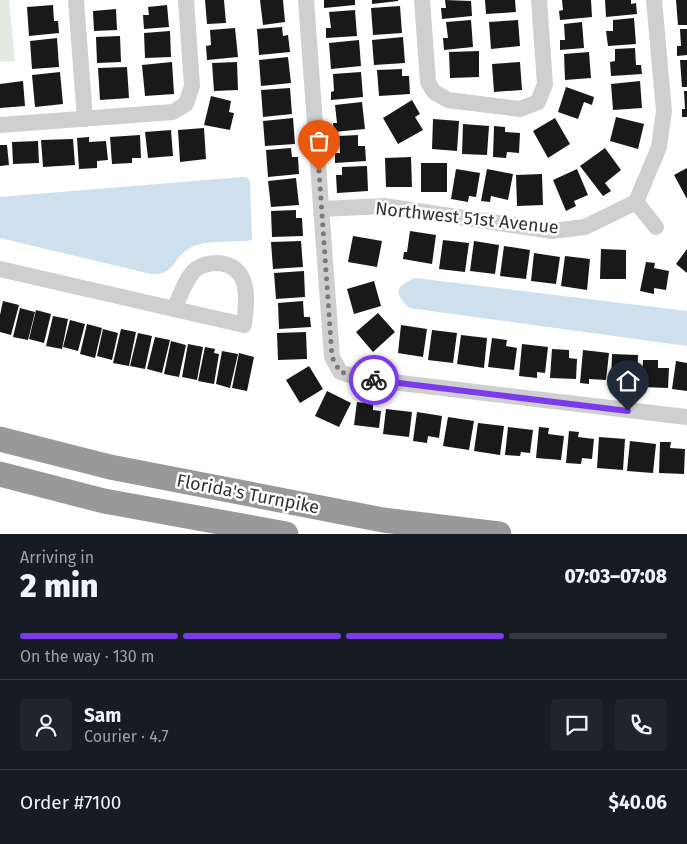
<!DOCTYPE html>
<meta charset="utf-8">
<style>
:root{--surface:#171b24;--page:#20242c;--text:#f1f3f6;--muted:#9ea1a6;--line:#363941;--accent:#7c3aed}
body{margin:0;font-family:"Fira Sans",sans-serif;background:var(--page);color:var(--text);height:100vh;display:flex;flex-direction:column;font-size:19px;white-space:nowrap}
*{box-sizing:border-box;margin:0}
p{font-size:16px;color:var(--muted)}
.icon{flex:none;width:28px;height:28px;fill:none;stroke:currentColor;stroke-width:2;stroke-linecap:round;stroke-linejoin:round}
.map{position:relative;height:534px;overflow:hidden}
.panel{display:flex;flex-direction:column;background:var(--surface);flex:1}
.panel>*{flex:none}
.pin{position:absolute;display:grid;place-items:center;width:42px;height:42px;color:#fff;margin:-51px -21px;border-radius:50% 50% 50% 0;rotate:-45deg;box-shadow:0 0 5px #0007}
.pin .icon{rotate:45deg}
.courier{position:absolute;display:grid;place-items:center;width:50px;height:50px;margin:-25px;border:4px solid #7c3aed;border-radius:50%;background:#fff;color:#222;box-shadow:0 1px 6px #0007}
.head em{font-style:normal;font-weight:800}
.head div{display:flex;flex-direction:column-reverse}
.head{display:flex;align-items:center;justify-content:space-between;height:85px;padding:0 20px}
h1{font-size:32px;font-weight:800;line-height:38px}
.bar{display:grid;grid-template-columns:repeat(4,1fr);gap:8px 5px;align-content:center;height:60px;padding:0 20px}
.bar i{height:6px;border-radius:4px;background:var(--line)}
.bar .on{background:var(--accent)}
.bar p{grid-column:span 4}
.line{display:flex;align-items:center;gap:12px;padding:0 20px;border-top:1px solid var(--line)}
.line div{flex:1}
.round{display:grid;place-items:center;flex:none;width:52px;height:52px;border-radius:5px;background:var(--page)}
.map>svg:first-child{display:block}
.green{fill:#e4ebde}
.water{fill:#cedfed}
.building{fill:#191919}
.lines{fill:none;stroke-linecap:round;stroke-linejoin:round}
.minor{stroke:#cfcfcf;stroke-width:16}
.highway{stroke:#999;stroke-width:25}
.done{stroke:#7a7a7a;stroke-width:5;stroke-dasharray:0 9}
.route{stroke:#7c3aed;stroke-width:6}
.labels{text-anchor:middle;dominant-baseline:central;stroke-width:5;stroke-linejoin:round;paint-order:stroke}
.street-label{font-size:18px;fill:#323232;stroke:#fff}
</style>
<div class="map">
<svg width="687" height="534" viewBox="0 0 687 534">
<rect width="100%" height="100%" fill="#fff"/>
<path class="green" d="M0,0H9L15,61L0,62Z"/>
<path class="water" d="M243,177L248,178L250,182L252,239L248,241C231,242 210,240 194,246C171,256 176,276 151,274L0,238V197Z
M415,278L687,311V346L409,308C393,292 395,287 415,278Z"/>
<path class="building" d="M205,0H224L226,23L207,24Z
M260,0H283L285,22L263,25Z
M324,0H355V5L324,8Z
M372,0H398V1L372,4Z
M445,0L471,1L472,16L442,19L441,8H446Z
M485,0H515L516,12L486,14Z
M562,0H591L592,17L560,20L559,11L563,10Z
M605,0H631V4L636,3L637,14L606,17Z
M676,0H687V25H678Z
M53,5L54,21H58L59,33L29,36L27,7Z
M167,5L169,27L144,29L143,15H149L148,7Z
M400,6L402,33L373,35L371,8Z
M116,9L117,30L94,31L93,11Z
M355,10L357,36L326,38V28H331L329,12Z
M634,18L636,44L608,46L606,31H613V20Z
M471,20L473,47L444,50L443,38H448L446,22Z
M518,20L520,46L491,49L489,22Z
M582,22L584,48L560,50V40H565L564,24Z
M282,27L283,36L288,35L290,52L259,55L257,29Z
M235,28L238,57L207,60L206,46L211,45L210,30Z
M680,29H687V55L677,56V46H681Z
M170,31L171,57L145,58L144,33Z
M120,36L121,62L97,63L96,37Z
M403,37L405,63L374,65L372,40Z
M57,38L59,67L32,69L30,41Z
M359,40L361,66L331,69L329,43Z
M635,48L636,65H641L642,74L611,76L610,62L615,61V49Z
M479,51V77L450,78L449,52Z
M589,52L591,78L565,80L564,54Z
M288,57L291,83L261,86L259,60Z
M680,60H687V87H682Z
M172,62L174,94L145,96L142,65Z
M237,62L238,90L214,91L212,63Z
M520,62L522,90L494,92L492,64Z
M127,67L129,98L100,100L98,68Z
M402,69V76H409L410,94L379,96L377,70Z
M60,72L63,104L35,107L32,75Z
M361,72L363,97L331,100V92L334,91L333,74Z
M23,81L25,106L0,108V84Z
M640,81L642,108L613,110L611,84Z
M566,87L594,97L592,105L584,102L578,119L558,112Z
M290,88L292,114L263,117L261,90Z
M684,91H687V117H682V109H685Z
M211,96L231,101L229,112L234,113L230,130L204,125Z
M412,100L420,114L415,117L423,130L398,144L383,118Z
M362,102L365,129L334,132L333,123H337L335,105Z
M616,117L644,124L638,149L610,141Z
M293,118L295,144L265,146L263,121Z
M555,118L570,144L548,158L533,131Z
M433,119L459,121L457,151L432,149Z
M463,124L489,126L487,155L462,154Z
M494,126L505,127V132L520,133L519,153L507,152L506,158L493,157Z
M204,128L206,159L180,162L178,130Z
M171,130L173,156L148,158L145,132Z
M140,135L141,158H132V163L112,164L110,137Z
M358,135V146H365L366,161L335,163V153H340L339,136Z
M89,137V142L106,141L108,160L97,161V168L79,169L77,138Z
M73,139L75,165L43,167L41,140Z
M38,141L39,163L13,164L12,142Z
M0,145H7L9,165L0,166Z
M291,148L292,157H298L299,174L268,177L266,150Z
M605,148L621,170L605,183L611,191L603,196L580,166Z
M411,157L412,187H386L385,158Z
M421,163H447V192H421Z
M367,166L368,191L337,193L336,175H342V167Z
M687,168V199L674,175Z
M456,169L480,173L476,197L469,196L468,202L451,199Z
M487,169L513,174L508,200L491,196L490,202L481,201Z
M577,169L588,195L574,201L576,206L566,211L553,180Z
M542,174L543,205L517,206L516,175Z
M296,178L299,205L271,207L268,181Z
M296,210V218H302L303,236L272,237L271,211Z
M410,231L436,235L432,264L403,259L404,252H407Z
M353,236L382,241L377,267L348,262Z
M443,240L469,243L465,272L439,269Z
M301,241L303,267L273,269L271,242Z
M474,241L499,245L495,274L470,271Z
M504,246L530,250L526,279L500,276Z
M601,249L626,250V279H600Z
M687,249V273L676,264Z
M534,253L560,257L556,284L531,281Z
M565,256L590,259L587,290L561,286Z
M646,262L655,263L654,268L669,271L666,290L654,288V294L640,291Z
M304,271L305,297L276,299L274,273Z
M374,281L381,306L354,314L347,289Z
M3,301L19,305L11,335L0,332V315Z
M303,301L304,317H310L311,327L279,329L278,303Z
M20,308L35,312L28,340L13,337Z
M36,310L51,314L44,343L29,339Z
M378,313L395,332L373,352L356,332Z
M53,316L68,319L62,349L46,346Z
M70,320L85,324L78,351L63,347Z
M87,324L102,328L95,358L80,354Z
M401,325L427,329L423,357L398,353Z
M103,329L118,333L112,360L97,356Z
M121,329L136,332L129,366L113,363Z
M432,330L457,333L453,363L428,360Z
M306,332L307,359L278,360L277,333Z
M138,333L152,336L145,369L130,366Z
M461,335L487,338L484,368L457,364Z
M155,337L170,340L162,373L147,369Z
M492,338L507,340L506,346L517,348L514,370L488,367Z
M171,341L186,345L179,377L164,374Z
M188,344L203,347L197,380L182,377Z
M522,344L548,347L545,373L537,372V378L519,376Z
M205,347L215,349L214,353L219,354L214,384L198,381Z
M552,349L569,350V358L577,359L576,379L550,378Z
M583,350L609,353L606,380L589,379V384L580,383Z
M222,351L238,354L230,388L216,384Z
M239,353L254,357L247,391L232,388Z
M612,354L638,355L637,384L611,383Z
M643,360H658V368H669L668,388L642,387Z
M676,361L687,363V391L672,389Z
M309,366L323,389L300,403L286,380Z
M327,391L351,403L339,427L315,416Z
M357,402L373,404V410L381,411L379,428L354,425Z
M386,409L412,412L409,437L383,434Z
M417,412L442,416L439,438L428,436L427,443L413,441Z
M448,417L474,421L469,450L443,446Z
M478,423L504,426L500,455L474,451Z
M508,427L533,430L530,453L521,452L520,456L505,455Z
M539,427L549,428L548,434L564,436L561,460L536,458Z
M569,431L579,432L578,437L594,439L592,459L582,458L581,464L566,463Z
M599,437L625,439L623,470L597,468Z
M630,441L656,444L653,473L627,471Z
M660,442H671L670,448L685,449L684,474L659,473Z"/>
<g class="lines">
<path class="minor" d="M76,0L85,119
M306,0L332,357L340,372L358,378L687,417
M422,0L428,82L434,92L448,100L520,109L538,102L545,84L539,0
M0,125L173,112L186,104L192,86L186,0
M636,202L659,147L664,111L654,0
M636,202L656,227
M322,209L384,206L552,231L585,227L636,202
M0,269L244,325C247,301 252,266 218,263C211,263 203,264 196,269C186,277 180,297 174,309"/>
<path class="highway" d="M0,439L110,467L383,520L499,534
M0,474L104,501L286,534"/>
</g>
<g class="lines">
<path class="done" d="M319,171L332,357L340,372L374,380"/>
<path class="route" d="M374,380L628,411"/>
</g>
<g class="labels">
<g class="street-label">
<text transform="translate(467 218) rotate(6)">Northwest 51st Avenue</text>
<text transform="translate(248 494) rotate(11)">Florida's Turnpike</text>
</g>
</g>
</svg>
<div class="pin" style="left:319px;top:171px;background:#ea580c"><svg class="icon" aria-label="bag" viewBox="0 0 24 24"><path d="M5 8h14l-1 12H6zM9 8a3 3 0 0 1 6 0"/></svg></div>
<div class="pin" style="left:628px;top:411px;background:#1f2937"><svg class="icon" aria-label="home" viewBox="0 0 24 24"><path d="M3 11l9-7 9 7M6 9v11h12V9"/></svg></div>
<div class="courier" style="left:374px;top:380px"><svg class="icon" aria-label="bike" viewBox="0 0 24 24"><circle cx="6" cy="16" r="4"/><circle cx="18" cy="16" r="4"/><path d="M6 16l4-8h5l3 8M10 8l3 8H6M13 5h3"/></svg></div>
</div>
<section class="panel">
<div class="head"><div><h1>2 min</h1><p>Arriving in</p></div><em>07:03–07:08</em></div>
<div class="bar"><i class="on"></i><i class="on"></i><i class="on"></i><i></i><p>On the way · 130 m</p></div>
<div class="line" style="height:90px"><a class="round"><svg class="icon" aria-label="person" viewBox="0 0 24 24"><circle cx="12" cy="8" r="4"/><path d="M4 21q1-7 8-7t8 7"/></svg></a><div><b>Sam</b><p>Courier · 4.7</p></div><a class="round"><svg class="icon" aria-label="chat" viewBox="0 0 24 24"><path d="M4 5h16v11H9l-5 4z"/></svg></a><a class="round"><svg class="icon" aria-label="phone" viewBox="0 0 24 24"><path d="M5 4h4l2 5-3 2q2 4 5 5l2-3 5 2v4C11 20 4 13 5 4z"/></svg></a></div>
<div class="line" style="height:65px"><div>Order #7100</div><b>$40.06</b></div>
</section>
